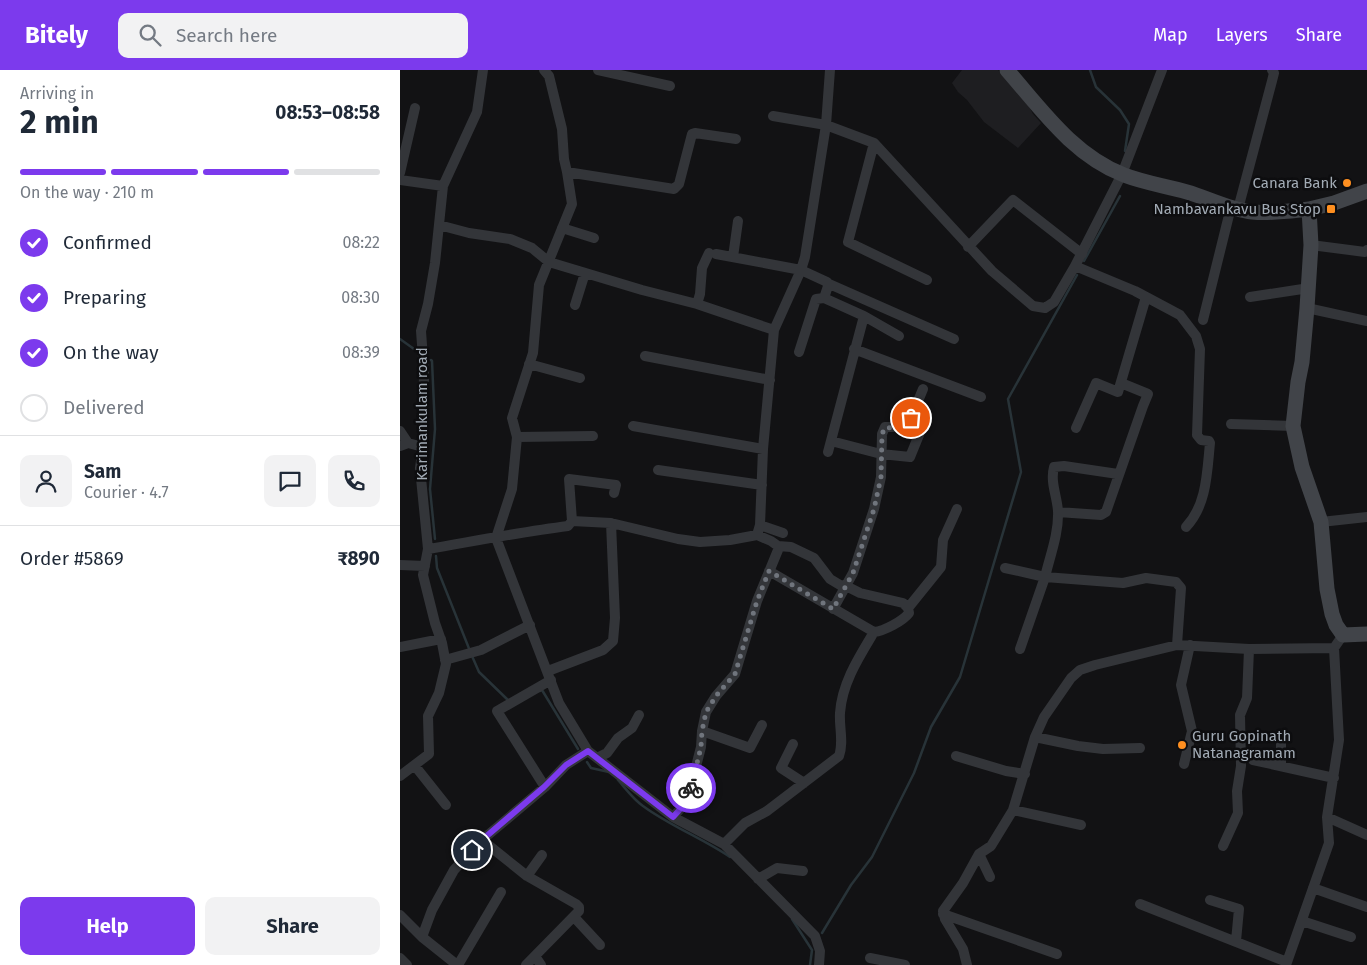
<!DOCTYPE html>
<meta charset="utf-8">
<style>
:root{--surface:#fff;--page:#f2f2f3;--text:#1f2937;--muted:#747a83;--line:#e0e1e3;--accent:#7c3aed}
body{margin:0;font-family:"Fira Sans",sans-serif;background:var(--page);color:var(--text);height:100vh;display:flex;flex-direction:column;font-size:19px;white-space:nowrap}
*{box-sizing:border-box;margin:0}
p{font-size:16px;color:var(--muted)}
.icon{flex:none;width:28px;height:28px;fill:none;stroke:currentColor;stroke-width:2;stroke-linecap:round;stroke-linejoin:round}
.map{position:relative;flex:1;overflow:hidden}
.panel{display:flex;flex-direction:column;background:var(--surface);width:400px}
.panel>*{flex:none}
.pin{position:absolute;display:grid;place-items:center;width:42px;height:42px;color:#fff;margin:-21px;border:2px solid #fff;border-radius:50%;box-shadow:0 1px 5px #0007}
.courier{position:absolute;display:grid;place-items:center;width:50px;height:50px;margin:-25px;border:4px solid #7c3aed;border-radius:50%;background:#fff;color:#222;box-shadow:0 1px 6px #0007}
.headline em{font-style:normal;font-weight:700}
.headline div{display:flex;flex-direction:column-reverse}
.headline{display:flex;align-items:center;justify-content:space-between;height:85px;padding:0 20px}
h1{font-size:32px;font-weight:700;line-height:38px}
.bar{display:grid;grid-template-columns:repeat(4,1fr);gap:8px 5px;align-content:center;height:60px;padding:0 20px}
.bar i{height:6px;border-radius:4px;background:var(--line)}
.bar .on{background:var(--accent)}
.bar p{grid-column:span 4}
.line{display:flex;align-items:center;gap:12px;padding:0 20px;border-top:1px solid var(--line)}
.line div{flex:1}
.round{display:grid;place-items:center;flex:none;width:52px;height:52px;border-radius:10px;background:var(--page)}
ol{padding:0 20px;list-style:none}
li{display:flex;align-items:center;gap:15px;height:55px}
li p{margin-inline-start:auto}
li .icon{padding:5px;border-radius:50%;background:var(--accent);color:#fff;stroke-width:4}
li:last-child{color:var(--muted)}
li i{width:28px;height:28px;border:2px solid var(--line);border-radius:50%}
.action{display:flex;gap:10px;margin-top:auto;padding:10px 20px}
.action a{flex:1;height:58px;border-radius:10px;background:var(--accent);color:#fff;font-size:20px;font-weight:700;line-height:58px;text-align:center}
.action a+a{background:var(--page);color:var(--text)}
header{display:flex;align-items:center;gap:30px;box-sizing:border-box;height:70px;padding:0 25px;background:var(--accent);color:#fff}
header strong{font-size:24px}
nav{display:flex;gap:28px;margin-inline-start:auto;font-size:18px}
.search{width:350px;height:45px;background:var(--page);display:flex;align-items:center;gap:12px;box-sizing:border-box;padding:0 18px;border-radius:10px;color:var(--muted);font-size:19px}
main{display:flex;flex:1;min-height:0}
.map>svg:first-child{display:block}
.built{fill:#1e1e21}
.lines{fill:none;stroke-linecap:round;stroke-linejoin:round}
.stream{stroke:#283338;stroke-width:2.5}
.street{stroke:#333539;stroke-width:10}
.secondary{stroke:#414449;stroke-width:15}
.done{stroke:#70757d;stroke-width:5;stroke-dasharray:0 9}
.route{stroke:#7c3aed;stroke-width:6}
.poi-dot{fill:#fe8f20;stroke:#0d0d0f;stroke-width:2}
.labels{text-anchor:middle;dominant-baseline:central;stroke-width:5;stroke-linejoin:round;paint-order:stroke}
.poi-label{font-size:15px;fill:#a2abb5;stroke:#0d0d0f;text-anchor:end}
.street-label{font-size:15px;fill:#a2abb5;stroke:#0d0d0f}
</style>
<header>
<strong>Bitely</strong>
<div class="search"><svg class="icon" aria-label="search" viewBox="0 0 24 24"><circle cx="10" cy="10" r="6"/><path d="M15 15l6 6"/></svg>Search here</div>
<nav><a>Map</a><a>Layers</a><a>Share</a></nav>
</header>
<main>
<section class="panel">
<div class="headline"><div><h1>2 min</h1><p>Arriving in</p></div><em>08:53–08:58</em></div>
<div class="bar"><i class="on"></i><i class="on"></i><i class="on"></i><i></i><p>On the way · 210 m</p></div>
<ol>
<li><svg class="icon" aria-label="check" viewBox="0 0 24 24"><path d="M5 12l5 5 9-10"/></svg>Confirmed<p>08:22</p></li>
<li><svg class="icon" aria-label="check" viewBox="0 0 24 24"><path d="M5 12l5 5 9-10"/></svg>Preparing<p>08:30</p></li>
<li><svg class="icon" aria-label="check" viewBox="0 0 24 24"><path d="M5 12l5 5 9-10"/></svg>On the way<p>08:39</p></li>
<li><i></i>Delivered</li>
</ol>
<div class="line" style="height:90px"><a class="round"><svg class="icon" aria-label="person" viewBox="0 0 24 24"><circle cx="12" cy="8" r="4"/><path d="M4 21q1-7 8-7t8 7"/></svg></a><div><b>Sam</b><p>Courier · 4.7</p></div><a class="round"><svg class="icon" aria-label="chat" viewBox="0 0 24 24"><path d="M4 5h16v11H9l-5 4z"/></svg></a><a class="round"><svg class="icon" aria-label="phone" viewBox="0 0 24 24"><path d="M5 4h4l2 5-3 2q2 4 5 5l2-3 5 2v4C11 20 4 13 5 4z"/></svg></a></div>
<div class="line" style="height:65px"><div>Order #5869</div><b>₹890</b></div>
<div class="action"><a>Help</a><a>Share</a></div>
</section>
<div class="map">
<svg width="967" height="895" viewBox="0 0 967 895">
<rect width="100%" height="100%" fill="#121214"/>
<path class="built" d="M562,0H598L610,10L627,33L633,44L641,53L618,78L584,52L567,30L558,22L552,13Z"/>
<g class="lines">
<path class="stream" d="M690,0L696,17L720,40L729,54L725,81
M684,191L720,126
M0,269L14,279
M31,290L32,291L35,359L30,419L35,469
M36,486L37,498L70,581
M72,586L79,602L109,631
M140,621L142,620L178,679
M187,692L191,698L209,702
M218,710C226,719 233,729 243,736C270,756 302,768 330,787
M392,849L412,880L410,895
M422,863L451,815L472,787L514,703L531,657L560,607L621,402L608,329L677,205"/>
<path class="street" d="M144,0L149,6L162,59L164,89L167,102L172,134L139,215L133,283L112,348L117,367L112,419L96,468L159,633L188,681L273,747L324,774L415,866L420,881L419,895
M198,0L270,16
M373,46L426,55L474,73L592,201L633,236L645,238L654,232L675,196L722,104L762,0
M474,73L448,172L527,210
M167,102L274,119L279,114L292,64L295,63L336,69
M0,103L15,38
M0,110L43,116
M838,139L872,11L874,3L872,0
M39,155L69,163L110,169L132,178L149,192L242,220L297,234L374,260
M162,158L194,168
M911,175L965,182L967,180
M568,177L613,130L682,184
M333,187L338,151
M675,196L735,221L780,245L796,266L800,279L797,365L801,370L809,371L810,373C807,402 807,435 786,457
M427,213L554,269
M850,227L909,218
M297,234L300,224L302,198L309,183
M175,235L185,203
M907,238L967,251
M464,246L499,266
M803,250L831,137
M454,279L581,327
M399,282L416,229L424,228
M245,286L370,310
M129,294L180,308
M831,354L893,356
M233,356L363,379
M676,358L696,313L718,322L746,227
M0,361L8,373
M117,367L193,366
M431,371L481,384L510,387L521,360
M0,376L8,373L23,377
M428,382L464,246L424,228L428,216L427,212L401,200L405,187L426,55L430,0
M258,400L362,415
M718,404L664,396L654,397C650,412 657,426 658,441C659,463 650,486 645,507L723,513L746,508L776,512L781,518L777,575L849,579L934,578
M658,442L701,445L706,442L743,336L748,324L721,313
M172,451L169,409L216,415L214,423
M921,452L967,447
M360,455L383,463
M28,479C75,471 121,462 168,456L172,451L211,453L278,469L300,472L330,470L357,465L360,455L363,379L374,260L401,200L316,184
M0,495L25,496
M605,498L645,507L620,579
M369,501L474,562C484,561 503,551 509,543L508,538L503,533L460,523L446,516L440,515L430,509L414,488L391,477L378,476
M508,538L541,497L543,470L557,439
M433,539L453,503L474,439L481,407L482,364L485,357H501L511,348L523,319
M0,577L41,569
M45,590L81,580L130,555
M148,601L203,580L213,571L215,548L211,453
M302,661L350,678L362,655
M881,664V696
M635,667L678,676L703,679L740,678
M393,674L381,698L404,713
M556,686L606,701L625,704
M197,688L207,683L218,668L232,658L239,645
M853,690L934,708
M784,694L792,661L781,615L790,575
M15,696L46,735
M0,706L29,684L28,646L39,623L46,594L42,573L35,553L23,505L28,479L20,398L23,377L24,302L21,261L28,234L35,193L43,116L77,42L83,0
M145,717L97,641L151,610
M613,740L681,755
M273,747L283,736L290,720L301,677L302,661L306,642L316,626L335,604L357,531L378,480V476L371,471L357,465
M927,747L967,765
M82,770L127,806
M324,774L345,753L367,741L439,686C444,672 439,658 440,643C442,613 459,587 474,562
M823,776L838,743L837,721L841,696L840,645L847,628L849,579
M579,784L590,807
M358,809L377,798L403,801
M913,818L967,837
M810,830L839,839L836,871
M740,834L887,892
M543,844L657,884
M0,845L22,867L57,895
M174,847L200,875
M902,851L951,867
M22,867L32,840L54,800L82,770L145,717L166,695L188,681
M135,886L141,895
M0,888L7,895
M470,888L505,895
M58,895L101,822
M126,895L179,841V837L176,834L127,806L142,785
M567,895L563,879L545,849L543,841L563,813L579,784L591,776L613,740L635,667L644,647L671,608L680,600L695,595L777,575
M886,895L929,773L927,747L939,670L934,578L943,565"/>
<path class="secondary" d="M607,0C642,40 673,85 724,105C745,113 766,116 787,122C808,128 830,140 852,142C871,144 890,141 909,139L911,175L907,238L902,292L898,312L893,356L902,397L921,452L927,519L932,544L936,555L943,565L967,564
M909,139L934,133L967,121"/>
</g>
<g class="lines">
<path class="done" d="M291,718L301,677L302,661L306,642L316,626L335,604L357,531L369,501L433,539L453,503L474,439L481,407L482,364L485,358L501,357L511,348"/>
<path class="route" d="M72,780L82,770L144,717L166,695L188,681L273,747L283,736L291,718"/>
</g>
<g class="poi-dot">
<circle cx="947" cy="113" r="5"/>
<rect x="926" y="134" width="10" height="10" rx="2.5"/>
<circle cx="782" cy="675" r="5"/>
</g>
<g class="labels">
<g class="poi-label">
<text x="937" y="113">Canara Bank</text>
<text x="921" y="139">Nambavankavu Bus Stop</text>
<text x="792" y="666" text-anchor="start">Guru Gopinath<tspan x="792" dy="17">Natanagramam</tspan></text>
</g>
<g class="street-label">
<text transform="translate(22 344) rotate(-90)">Karimankulam road</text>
</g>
</g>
</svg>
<div class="pin" style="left:511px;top:348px;background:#ea580c"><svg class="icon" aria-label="bag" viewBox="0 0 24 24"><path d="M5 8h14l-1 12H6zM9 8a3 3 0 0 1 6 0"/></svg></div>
<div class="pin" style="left:72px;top:780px;background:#1f2937"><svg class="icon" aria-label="home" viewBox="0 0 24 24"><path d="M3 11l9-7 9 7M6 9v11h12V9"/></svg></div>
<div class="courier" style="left:291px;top:718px"><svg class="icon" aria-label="bike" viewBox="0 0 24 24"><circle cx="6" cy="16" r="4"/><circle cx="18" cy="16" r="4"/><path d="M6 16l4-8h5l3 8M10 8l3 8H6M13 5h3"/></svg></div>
</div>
</main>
